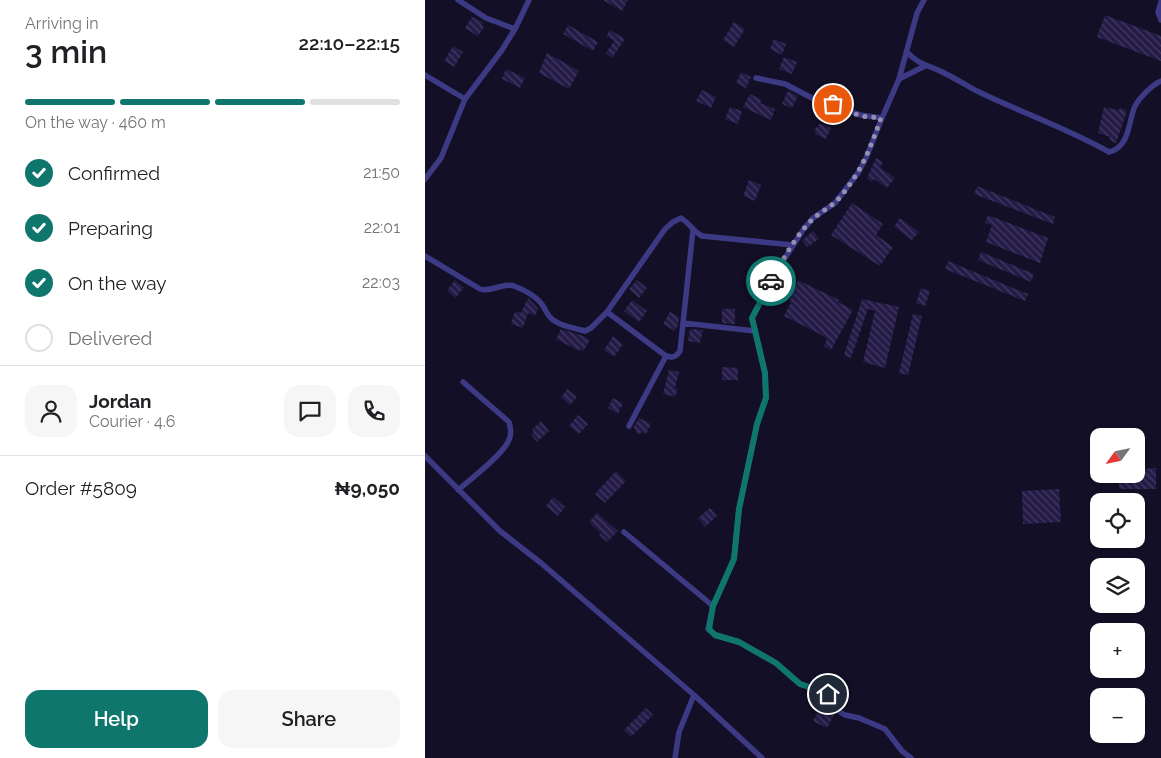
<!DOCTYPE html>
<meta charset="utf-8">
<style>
:root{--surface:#fff;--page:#f6f6f6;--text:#202124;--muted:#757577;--line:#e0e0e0;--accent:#0f766e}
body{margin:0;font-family:Raleway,sans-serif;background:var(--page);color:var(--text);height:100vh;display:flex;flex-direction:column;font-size:19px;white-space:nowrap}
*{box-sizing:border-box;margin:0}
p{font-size:16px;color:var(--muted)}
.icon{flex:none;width:28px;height:28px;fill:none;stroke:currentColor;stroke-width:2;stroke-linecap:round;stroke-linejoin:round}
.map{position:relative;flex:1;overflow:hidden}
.side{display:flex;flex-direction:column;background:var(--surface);width:425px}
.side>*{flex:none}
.needle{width:32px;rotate:237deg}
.fabs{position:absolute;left:665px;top:428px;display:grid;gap:10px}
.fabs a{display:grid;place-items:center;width:55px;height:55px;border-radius:10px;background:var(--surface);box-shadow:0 1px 4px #0004;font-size:25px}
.pin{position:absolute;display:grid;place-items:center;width:42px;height:42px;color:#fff;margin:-21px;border:2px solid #fff;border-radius:50%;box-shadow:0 1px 5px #0007}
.courier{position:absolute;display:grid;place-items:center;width:50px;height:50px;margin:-25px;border:4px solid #0f766e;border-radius:50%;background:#fff;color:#222;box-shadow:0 1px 6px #0007}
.head em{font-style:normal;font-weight:600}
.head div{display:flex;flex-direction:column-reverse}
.head{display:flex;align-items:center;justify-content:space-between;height:85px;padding:0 25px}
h1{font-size:32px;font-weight:600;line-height:38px}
.bar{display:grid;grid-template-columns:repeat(4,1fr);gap:8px 5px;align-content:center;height:60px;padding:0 25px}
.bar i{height:6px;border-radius:4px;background:var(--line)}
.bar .active{background:var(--accent)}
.bar p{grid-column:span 4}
.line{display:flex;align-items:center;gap:12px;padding:0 25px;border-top:1px solid var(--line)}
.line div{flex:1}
.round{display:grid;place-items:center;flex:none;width:52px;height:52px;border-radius:15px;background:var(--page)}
ol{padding:0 25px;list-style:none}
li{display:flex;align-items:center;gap:15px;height:55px}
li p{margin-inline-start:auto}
li .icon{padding:5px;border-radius:50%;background:var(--accent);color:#fff;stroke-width:4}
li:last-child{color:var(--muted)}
li i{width:28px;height:28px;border:2px solid var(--line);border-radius:50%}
.action{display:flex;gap:10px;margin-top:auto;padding:10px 25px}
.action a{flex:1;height:58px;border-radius:15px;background:var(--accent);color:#fff;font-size:20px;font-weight:600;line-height:58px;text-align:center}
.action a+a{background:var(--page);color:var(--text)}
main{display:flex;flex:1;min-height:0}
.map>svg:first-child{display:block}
.building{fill:url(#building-back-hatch)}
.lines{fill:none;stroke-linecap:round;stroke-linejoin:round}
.street{stroke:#3d3a85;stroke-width:5.5}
.done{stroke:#948fb3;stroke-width:5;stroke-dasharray:0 9}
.route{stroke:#0f766e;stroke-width:6}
</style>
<main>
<section class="side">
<div class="head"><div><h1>3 min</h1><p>Arriving in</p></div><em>22:10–22:15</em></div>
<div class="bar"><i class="active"></i><i class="active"></i><i class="active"></i><i></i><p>On the way · 460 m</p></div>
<ol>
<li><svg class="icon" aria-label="check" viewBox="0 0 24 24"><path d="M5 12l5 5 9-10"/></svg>Confirmed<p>21:50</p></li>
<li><svg class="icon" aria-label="check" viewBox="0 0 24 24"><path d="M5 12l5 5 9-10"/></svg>Preparing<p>22:01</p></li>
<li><svg class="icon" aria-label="check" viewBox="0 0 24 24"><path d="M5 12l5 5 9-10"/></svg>On the way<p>22:03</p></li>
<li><i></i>Delivered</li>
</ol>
<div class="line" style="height:90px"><a class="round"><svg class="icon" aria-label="person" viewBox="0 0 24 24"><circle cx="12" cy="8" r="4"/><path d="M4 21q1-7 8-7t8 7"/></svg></a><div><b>Jordan</b><p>Courier · 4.6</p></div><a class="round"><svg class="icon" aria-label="chat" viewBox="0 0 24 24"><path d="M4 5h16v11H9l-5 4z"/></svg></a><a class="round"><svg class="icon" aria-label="phone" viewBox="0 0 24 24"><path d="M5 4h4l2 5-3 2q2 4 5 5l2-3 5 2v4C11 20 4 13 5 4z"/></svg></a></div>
<div class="line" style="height:65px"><div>Order #5809</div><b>₦9,050</b></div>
<div class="action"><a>Help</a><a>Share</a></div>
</section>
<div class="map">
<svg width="736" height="758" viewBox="0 0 736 758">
<defs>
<pattern id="building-back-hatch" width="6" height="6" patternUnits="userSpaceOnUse" patternTransform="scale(1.25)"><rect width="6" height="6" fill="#241b47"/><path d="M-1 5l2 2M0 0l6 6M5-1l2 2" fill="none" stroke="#433b63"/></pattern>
</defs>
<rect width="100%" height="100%" fill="#130f26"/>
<path class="building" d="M178,0H203L197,11Z
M680,15L736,36V61L672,37Z
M47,17L58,22L57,25L59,27L53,36L40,28Z
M309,22L320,29L309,47L298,40Z
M143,25L173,42L168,51L138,34Z
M185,30L200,39L187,58L181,53L189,41L181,36Z
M349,39L361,44L357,55L345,49Z
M28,46L38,52L29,67L19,61Z
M122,53L154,71L144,89L114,73Z
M359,57L372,62L367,74L354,69Z
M81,69L100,78L95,88L77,79Z
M316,72L326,77L321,88L311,83Z
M277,90L291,97L286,108L271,101Z
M363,91L373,96L367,108L357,104Z
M325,94L337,100L335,103L350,109L346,120L318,107Z
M305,107L317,111L313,124L300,119Z
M679,107L694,110L695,108L702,111L691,143L684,140L685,137L673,133Z
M394,124H397L406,128L401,139L390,134L391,132L389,131Z
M451,158L458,162L455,167L470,178L462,188L449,179L447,182L442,178Z
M324,180L336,185L330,201L318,196Z
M552,186L630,217L628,224L549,194Z
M427,203L458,224L451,235L468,247L455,266L406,235Z
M563,215L623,238L615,263L561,242L567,225L560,223Z
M475,218L494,232L487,240L469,227Z
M388,231L394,239L382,247L377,240Z
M556,252L609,274L606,282L553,260Z
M523,261L603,294L600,301L520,269Z
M30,280L39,288L30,298L22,290Z
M212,280L222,288L214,298L204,289Z
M373,280L414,300L413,302L428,310L406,350L399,346L402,339L393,333L359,316L366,302H364Z
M496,288L505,291L500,306L491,303Z
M103,298L113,308L110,316L103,313L98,328L86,324L90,311L96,313Z
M437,299L474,307L460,368L438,362L450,311L443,309L426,358L419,355Z
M207,300L222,311L214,322L199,311Z
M297,309H310V324L297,323Z
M245,312L254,317L253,325L250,331L238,324Z
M488,314L497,316L483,375L474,373Z
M136,329L156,335L165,340L158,351L155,349L154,351L131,339Z
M265,329L278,330L275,343L263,341Z
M188,336L198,344L189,357L179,350Z
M297,367L313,368V380H297Z
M244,370L254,372L250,388L253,389L250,397L238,394Z
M142,389L152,397L145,405L136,397Z
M188,398L198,403L193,414L183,408Z
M153,415L163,424L154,434L144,426Z
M214,418L226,424L221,434L216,432L215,435L210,432L211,429L208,428Z
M116,421L124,431L112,442L106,435L109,432L107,430Z
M731,468V489H694V474H711V469Z
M191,471L201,481L180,503L170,494Z
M634,489L636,522L598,524L597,491Z
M128,497L140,507L133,516L121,506Z
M285,508L292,516L280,527L273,518Z
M172,513L193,531L182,542L174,535L176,533L164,522Z
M405,706L410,713L402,728L388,721L394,710L401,714Z
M221,708L228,715L206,737L199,730Z"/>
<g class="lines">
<path class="street" d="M33,0L61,18L90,29
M736,2L733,12L736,20
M482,52C493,65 507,66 521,74C531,79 541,85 552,91C595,112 641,128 684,152C705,147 703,122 710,106C715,97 727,85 736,81
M0,75L40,99
M331,78L360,84L387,98L408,104L435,115L457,118
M474,79L500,66
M0,179L16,158L40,99L77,50L90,29L104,0
M0,256L55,289C66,293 78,282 89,286C99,290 112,296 118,306C122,312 123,318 130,321C138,327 150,328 160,331L166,328L182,312L240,229L248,222L256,218C264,223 268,231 277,236L368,245
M182,312L241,356C248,358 251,357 255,351L268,230
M258,323L330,331
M204,426L241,356
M0,456L75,531L116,563L269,695L337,758
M33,490C47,478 75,457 83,442C87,435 86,429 84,422L38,382
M199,532L288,606
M250,758L254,732L269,695
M486,758L477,751L460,729L434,718L420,715L415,712L403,694L400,692L375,684L351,663L314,642L290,635L283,629L288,606L309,559L314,509L332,424L341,397L340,373L327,318L351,272L378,230L388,218L410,203L433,173L441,158L457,118L474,79L492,13L499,0"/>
</g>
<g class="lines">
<path class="done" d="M346,281C355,264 374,230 389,218C398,210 408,206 416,196C437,170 445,149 456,118L435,116L408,104"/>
<path class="route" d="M346,281L327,318L340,373L341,398L332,424L314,509L309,559L288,606L284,629L290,635L314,642L351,663L375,684L400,692L403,694"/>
</g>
</svg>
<div class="fabs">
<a><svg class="needle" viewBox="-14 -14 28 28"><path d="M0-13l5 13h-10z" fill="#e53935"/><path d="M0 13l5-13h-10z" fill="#757577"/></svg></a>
<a><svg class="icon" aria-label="locate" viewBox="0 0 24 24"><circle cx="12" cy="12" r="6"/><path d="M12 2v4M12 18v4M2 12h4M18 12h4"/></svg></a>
<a><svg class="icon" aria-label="layers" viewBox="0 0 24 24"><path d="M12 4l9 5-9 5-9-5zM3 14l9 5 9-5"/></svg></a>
<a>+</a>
<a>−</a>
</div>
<div class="pin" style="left:408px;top:104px;background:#ea580c"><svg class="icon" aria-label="bag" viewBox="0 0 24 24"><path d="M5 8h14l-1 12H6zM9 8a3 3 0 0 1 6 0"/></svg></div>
<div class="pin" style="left:403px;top:694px;background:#1f2937"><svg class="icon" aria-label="home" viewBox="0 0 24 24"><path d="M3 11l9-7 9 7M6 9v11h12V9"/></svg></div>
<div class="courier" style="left:346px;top:281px"><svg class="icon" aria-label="car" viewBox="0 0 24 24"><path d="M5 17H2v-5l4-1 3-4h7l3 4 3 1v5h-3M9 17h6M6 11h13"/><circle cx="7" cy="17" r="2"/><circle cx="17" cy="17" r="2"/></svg></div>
</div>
</main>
